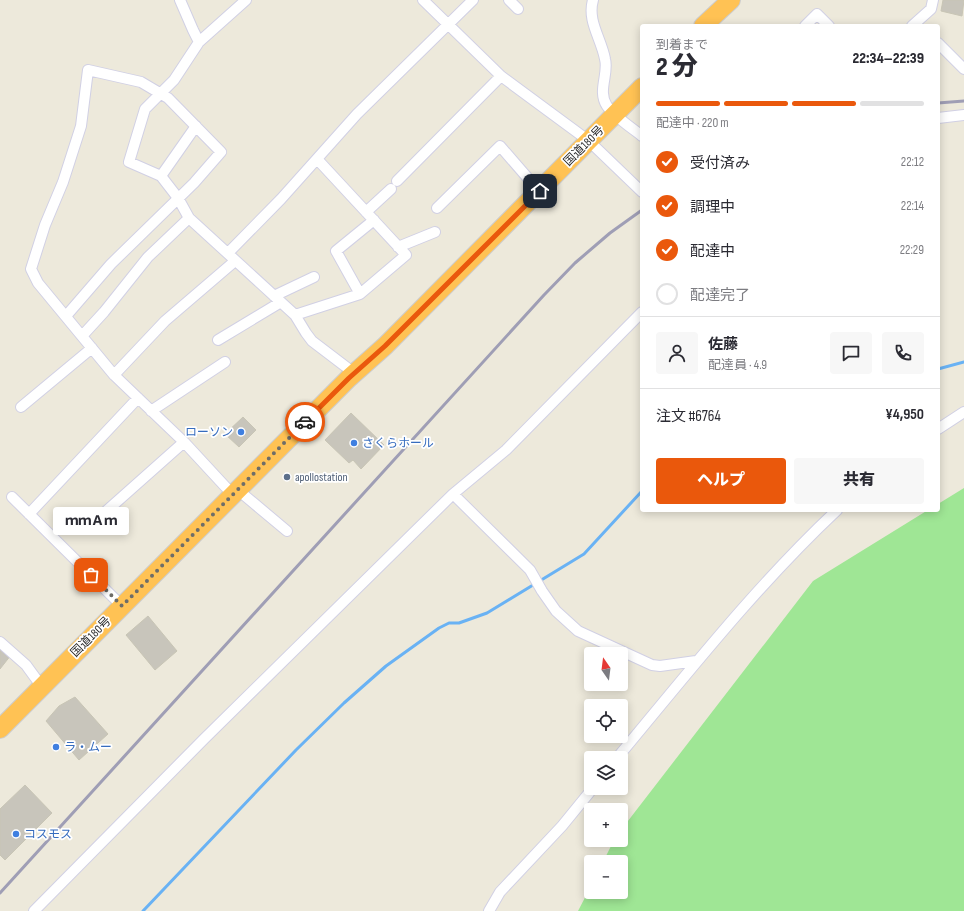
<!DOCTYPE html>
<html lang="ja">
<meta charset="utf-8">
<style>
:root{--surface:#fff;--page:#f7f7f7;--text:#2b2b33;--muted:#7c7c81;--line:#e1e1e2;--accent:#ea580c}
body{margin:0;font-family:"Sofia Sans Condensed","Noto Sans JP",sans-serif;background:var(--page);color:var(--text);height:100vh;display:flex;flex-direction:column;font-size:15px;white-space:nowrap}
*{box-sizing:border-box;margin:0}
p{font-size:13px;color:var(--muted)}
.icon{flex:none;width:22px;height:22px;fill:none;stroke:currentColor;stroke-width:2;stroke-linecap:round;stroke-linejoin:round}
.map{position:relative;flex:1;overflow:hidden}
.details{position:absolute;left:640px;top:24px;width:300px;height:488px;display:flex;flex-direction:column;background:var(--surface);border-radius:4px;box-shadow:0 2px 10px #0003}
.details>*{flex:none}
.needle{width:26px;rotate:346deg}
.tools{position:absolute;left:584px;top:647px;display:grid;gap:8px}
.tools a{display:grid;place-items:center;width:44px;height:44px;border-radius:4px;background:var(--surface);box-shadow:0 2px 10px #0003;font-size:20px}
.pin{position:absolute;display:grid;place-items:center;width:34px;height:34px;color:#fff;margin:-17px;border-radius:8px;box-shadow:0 2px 6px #0006}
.courier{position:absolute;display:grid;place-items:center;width:40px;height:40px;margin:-20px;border:3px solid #ea580c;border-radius:50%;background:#fff;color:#222;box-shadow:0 1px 5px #0007}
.bubble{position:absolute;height:28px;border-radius:4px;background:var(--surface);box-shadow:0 2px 10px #0003;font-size:13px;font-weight:800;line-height:28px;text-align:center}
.overview em{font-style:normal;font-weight:800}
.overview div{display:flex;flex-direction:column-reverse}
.overview{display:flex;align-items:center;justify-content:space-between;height:68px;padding:0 16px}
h1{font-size:26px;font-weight:800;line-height:30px}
.bar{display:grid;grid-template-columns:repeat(4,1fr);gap:6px 4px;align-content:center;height:48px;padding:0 16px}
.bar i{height:5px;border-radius:3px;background:var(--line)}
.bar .current{background:var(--accent)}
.bar p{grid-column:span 4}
.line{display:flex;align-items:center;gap:10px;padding:0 16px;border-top:1px solid var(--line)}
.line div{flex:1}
.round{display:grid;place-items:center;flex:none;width:42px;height:42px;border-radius:4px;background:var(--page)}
ol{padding:0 16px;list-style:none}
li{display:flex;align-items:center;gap:12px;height:44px}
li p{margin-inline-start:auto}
li .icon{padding:4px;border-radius:50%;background:var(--accent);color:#fff;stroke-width:4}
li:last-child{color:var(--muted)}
li i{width:22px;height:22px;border:2px solid var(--line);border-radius:50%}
.cta{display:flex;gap:8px;margin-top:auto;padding:8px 16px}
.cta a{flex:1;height:46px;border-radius:4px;background:var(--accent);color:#fff;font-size:16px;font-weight:800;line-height:46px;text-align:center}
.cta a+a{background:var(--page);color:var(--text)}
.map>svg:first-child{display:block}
.green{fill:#9fe695}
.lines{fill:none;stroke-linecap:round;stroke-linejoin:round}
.stream{stroke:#69b2f4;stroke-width:3}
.building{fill:#c8c5bb;stroke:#c8c5b5}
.street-casing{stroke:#d1d0e4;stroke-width:12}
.highway-casing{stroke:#ccc;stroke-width:20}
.street{stroke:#fff;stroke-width:10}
.highway{stroke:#ffc254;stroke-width:18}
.rail{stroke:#9f9eb5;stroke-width:3}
.done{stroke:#6e6d68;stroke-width:4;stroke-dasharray:0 7.2}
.route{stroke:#ea580c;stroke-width:5}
.shop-dot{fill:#3f7fe0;stroke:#fff;stroke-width:1.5}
.service-dot{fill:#5c6f8a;stroke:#fff;stroke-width:1.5}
.labels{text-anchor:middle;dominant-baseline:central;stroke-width:3.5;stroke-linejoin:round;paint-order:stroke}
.street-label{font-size:12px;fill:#2a2a2a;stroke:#fff}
.shop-label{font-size:12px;fill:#366cbe;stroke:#fff;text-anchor:start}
.service-label{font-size:12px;fill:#4e5e75;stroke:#fff;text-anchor:start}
</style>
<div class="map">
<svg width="964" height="911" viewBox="0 0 964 911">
<rect width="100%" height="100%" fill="#ede9db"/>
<path class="green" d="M964,488V911H578L591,886V892H621V862H603L614,840H621V830L813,581L928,510H938V504Z"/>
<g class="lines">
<path class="stream" d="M938,369L964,362
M143,911L296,750L344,703L386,666L439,628L449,623H459L487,613L584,554L642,491"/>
</g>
<path class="building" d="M943,0H964L962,16L941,11Z
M351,413L384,445L361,469L353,460L349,463L325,440Z
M243,417L256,430L239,447L225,434Z
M148,616L177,651L155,670L126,635Z
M0,647L11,655L0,669Z
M75,697L108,734L79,760L46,721L59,706Z
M25,785L52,813L5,860L0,855V809Z"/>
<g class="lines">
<defs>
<path id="street" d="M180,0L193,30L199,42
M246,0L199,42L174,80L145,109L129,162L161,176L178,198L189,218L295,315L306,333L312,341L354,373
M423,0L501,76L589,141L642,192
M509,0L518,9
M593,0C587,21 601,38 605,59C609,74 597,91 607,106C615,117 632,128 642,136
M805,26L817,14L829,26
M912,26L931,9L933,0
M938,43L964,69
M938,118L964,115
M161,176L196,126
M397,181L501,76
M437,208L500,146L539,191
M366,212L391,189
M398,247L435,232
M228,253L281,199L357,114L473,0
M360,294L336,251L374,220
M274,296L314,277
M295,315L360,294L406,255L317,159
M66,316L111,264L194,183L221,152L168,98L141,82L88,70L81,126L63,182L45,225L31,269L38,283L114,375L184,442L233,495
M82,336L104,312L148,257L189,218
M218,340L281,302
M114,375L165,321L235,261
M21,407L92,348
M151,411L225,362
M938,429L964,412
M238,490L287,531
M453,494L530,570L542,591L556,611L578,631L652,665L660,666L696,661
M12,497L122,606
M29,514L138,398
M103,514L184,442
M0,642L26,665L42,687
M617,758C688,673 756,586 837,510
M34,911L204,739L453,494L506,450L642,312
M489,911L500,892L562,826L593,788"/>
<path id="highway" d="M703,26L731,0
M0,729L349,378L385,346L642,87"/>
</defs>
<use href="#street" class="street-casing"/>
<use href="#highway" class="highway-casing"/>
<use href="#street" class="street"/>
<use href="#highway" class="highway"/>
<path class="rail" d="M938,103L964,101
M0,893L544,295L575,263L610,233L642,210"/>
</g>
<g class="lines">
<path class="done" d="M91,575L122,606L305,422"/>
<path class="route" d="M305,422L349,378L385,346L540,191"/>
</g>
<g class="shop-dot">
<circle cx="241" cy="432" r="4"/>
<circle cx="354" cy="443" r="4"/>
<circle cx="56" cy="747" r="4"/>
<circle cx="16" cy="834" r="4"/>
</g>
<circle class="service-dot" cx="287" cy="477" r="4"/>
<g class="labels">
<g class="street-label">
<text transform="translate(584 146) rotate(-45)">国道180号</text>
<text transform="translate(91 637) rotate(-45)">国道180号</text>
</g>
<g class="shop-label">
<text x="233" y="432" text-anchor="end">ローソン</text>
<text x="362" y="443">さくらホール</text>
<text x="64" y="747">ラ・ムー</text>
<text x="24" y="834">コスモス</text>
</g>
<g class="service-label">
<text x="295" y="477">apollostation</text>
</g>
</g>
</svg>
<div class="tools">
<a><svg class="needle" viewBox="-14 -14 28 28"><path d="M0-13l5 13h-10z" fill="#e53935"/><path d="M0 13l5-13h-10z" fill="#7c7c81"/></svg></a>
<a><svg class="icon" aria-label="locate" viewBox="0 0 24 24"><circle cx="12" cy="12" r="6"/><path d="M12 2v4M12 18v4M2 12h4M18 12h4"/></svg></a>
<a><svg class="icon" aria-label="layers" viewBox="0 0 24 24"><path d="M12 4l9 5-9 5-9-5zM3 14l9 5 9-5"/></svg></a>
<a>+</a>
<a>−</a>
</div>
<div class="pin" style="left:91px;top:575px;background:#ea580c"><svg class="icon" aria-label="bag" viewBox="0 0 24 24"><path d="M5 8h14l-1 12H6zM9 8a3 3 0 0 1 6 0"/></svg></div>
<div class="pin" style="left:540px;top:191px;background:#1f2937"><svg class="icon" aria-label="home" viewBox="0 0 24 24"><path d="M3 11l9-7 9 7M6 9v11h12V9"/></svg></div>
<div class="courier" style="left:305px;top:422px"><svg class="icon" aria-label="car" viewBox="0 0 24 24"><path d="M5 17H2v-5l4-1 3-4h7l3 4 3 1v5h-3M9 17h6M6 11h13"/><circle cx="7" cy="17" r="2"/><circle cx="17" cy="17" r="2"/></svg></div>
<div class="bubble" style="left:53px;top:507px;width:76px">ｍｍＡｍ</div>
<section class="details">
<div class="overview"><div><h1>2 分</h1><p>到着まで</p></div><em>22:34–22:39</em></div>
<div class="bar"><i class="current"></i><i class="current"></i><i class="current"></i><i></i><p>配達中 · 220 m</p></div>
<ol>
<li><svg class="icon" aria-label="check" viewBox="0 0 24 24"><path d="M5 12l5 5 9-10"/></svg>受付済み<p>22:12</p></li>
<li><svg class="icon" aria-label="check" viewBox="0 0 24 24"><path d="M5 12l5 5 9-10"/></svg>調理中<p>22:14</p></li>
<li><svg class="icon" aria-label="check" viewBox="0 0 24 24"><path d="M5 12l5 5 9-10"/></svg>配達中<p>22:29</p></li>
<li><i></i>配達完了</li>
</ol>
<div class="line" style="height:72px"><a class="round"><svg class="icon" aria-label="person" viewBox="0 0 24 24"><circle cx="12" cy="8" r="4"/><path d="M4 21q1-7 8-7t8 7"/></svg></a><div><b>佐藤</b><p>配達員 · 4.9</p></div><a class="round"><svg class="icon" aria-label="chat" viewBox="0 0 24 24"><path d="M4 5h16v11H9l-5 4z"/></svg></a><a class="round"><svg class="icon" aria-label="phone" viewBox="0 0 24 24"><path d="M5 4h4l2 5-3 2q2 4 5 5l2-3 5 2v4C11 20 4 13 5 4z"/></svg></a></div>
<div class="line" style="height:52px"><div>注文 #6764</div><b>¥4,950</b></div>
<div class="cta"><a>ヘルプ</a><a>共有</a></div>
</section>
</div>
